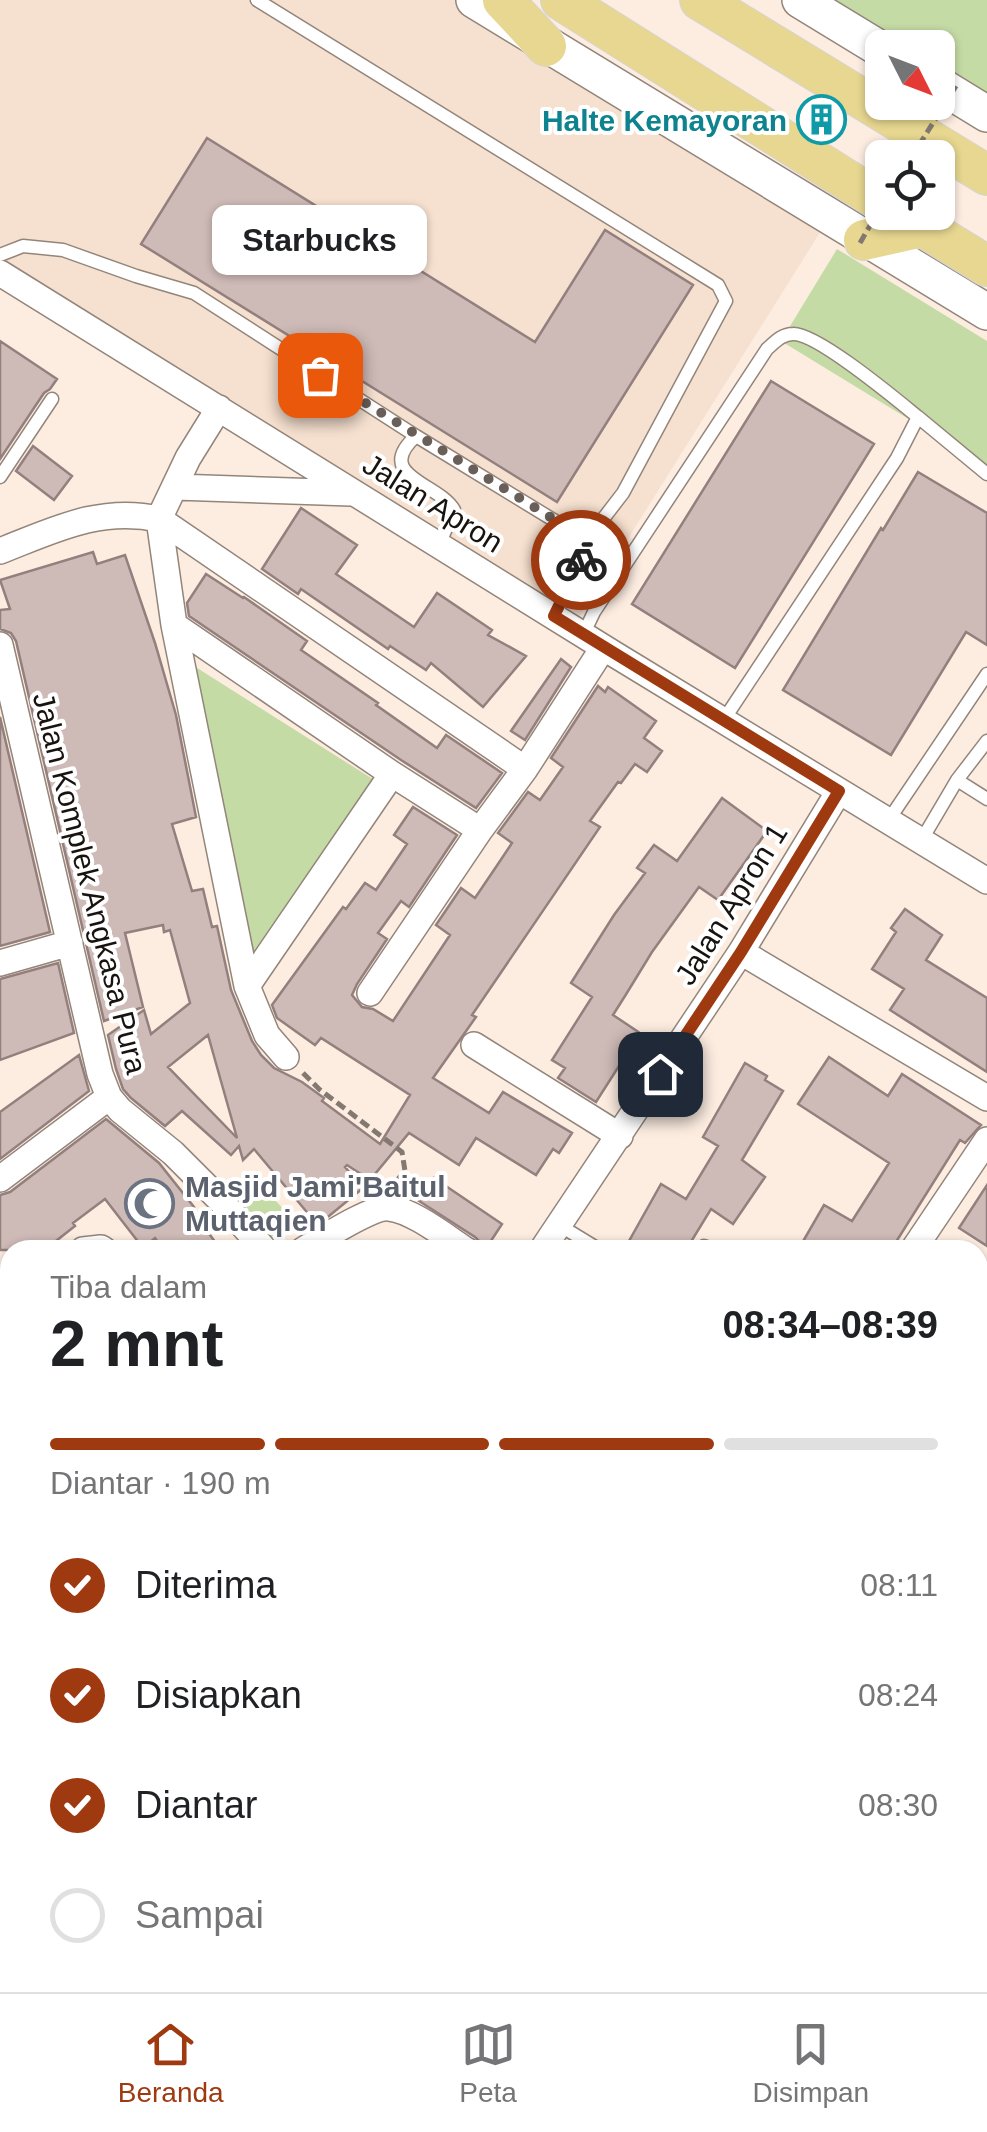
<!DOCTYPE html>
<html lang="id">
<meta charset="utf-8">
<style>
:root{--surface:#fff;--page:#f6f6f6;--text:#202124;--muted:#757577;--line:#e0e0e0;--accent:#9f3910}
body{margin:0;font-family:Helvetica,sans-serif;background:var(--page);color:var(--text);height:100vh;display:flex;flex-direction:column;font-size:38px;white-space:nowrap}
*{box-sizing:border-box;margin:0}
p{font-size:32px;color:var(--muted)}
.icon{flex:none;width:55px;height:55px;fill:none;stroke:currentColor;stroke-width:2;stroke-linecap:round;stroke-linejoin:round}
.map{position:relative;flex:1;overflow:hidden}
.drawer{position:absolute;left:0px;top:1240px;width:988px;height:752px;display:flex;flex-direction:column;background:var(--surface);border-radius:30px 30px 0 0;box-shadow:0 2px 8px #0004}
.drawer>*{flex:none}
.needle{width:65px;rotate:132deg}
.buttons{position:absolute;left:865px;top:30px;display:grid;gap:20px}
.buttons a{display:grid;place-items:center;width:90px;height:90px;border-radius:15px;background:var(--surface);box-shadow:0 2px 8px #0004;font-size:50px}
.pin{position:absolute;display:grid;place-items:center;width:85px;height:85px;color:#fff;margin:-42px;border-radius:20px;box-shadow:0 5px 15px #0006}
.courier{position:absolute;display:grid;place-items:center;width:100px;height:100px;margin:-50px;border:8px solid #9f3910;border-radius:50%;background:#fff;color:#222;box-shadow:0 2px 12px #0007}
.bubble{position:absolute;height:70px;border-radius:15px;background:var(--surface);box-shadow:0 2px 8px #0004;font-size:32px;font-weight:600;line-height:70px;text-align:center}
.headline em{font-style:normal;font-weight:600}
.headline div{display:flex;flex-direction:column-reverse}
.headline{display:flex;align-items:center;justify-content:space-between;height:170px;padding:0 50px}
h1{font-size:65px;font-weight:600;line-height:75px}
.bar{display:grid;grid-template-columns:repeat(4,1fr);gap:15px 10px;align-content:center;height:120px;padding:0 50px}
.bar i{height:12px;border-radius:8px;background:var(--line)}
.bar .active{background:var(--accent)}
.bar p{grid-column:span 4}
ol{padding:0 50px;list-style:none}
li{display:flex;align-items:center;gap:30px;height:110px}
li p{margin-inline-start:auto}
li .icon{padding:10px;border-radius:50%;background:var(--accent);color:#fff;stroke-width:4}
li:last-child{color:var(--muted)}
li i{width:55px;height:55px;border:5px solid var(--line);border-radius:50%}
.tabs{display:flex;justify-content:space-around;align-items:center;height:140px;border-top:2px solid var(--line);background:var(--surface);font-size:28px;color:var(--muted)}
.tabs a{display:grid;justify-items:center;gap:5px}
.tabs .active{color:var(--accent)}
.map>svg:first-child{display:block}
.built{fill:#f6e0cf}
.green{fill:#c5dba5}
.building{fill:#cebab7;stroke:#93807e;stroke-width:2.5;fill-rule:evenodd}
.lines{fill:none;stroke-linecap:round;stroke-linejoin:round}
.lane-casing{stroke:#93857a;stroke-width:15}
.street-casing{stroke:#93857a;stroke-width:28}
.secondary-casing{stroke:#93857a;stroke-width:38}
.primary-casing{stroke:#d6d5d4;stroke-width:42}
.path{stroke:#837971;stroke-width:5;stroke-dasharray:10 5;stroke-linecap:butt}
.lane{stroke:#fff;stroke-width:12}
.street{stroke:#fff;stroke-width:25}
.secondary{stroke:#fff;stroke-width:35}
.primary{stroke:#e7d790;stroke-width:40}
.path-bridge{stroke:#837971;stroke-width:5;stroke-dasharray:10 5;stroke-linecap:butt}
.done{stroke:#695f58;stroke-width:10;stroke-dasharray:0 18}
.route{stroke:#9f3910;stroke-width:12}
.labels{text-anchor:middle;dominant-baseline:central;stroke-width:8;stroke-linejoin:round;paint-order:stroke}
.culture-label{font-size:30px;font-weight:bold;fill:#0d838f;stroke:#fff;text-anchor:end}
.street-label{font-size:30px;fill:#19130f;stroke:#fff}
.worship-label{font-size:30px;font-weight:bold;fill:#5b616d;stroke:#fff;text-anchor:start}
</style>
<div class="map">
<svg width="987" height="1992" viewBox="0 0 987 1992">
<rect width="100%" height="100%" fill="#fdede1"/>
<path class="built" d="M0,0H456L829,218L572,628L0,278Z"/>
<path class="green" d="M834,0H987V93L938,63V48L912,47Z
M837,249L987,341V467L781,341Z
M194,666L379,783L256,965Z
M256,1180L292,1218L269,1239L233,1201Z
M987,1564V1631L978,1617V1579Z"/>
<path class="building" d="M207,138L535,342L605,230L693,285L557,502L141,244Z
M0,341L57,379L50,389L44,393L0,459Z
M771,381L874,444L735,668L632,604Z
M33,446L72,476L54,500L16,471Z
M918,472L987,513V645L966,632L891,755L783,690L881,528L883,530Z
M301,508L357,545L336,574L414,627L437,593L492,630L488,635L526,656L483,707L431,663L426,670L390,646L388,649L301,589L298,594L262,569Z
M93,552L97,564L125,555L155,643L176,715L196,817L172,824L192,891L203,889L212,927L217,926L231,990L252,1041L261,1055L274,1068L302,1082L324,1098L322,1101L380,1144L410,1095L321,1038L315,1045L277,1018L272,1005L343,907L346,909L365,883L376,890L407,844L394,835L413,807L457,835L409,907L401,901L378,933L387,939L357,984L352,995L362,1007L373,1009L393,1021L450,935L436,925L461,888L475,898L498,864L512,843L498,833L528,792L540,800L563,767L551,758L598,686L605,692L608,687L656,721L644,738L662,751L647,772L635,764L621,783L618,782L590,821L600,827L472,1015L476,1017L433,1078L489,1113L503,1092L572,1133L559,1153L553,1149L536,1175L476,1138L459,1165L409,1133L370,1180L347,1165L345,1167L363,1188L329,1216L316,1223L254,1149L243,1160L239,1146L231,1155L182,1111L165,1126L131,1098L123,1089L116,1069L108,1035L144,1010L151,1034L190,1003L170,930L164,932L163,925L125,933L143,1007L104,1021L16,641L11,633L0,629V610L10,609L0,580ZM208,1035L237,1138L168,1067Z
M206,574L243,598L244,597L307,641L301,650L378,703L376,705L437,748L446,735L502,773L476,808L401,760L189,616L187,603Z
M561,659L571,667L525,740L511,731Z
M0,717L50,932L0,946Z
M722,798L767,831L718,900L699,887L652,952L625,996L613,1015L640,1033L596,1102L558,1078L565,1068L552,1060L592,997L571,983L614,915L645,873L637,868L654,845L677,861Z
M905,909L942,935L926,960L987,998V1072L890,1010L904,989L872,969L896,932L891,928Z
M58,963L74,1033L0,1060V979Z
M79,1055L89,1091L0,1159V1112Z
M829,1057L888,1096L902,1074L981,1125L965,1143L960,1140L891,1250H885L872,1242L866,1250H798L824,1205L852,1221L889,1163L798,1104Z
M745,1063L767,1076L765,1080L783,1091L742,1160L765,1177L733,1224L711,1209L686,1250H624L661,1184L686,1199L718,1146L703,1137Z
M106,1119L159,1163L194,1207L191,1209L221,1250H164L155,1238L143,1248L105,1199L73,1223L75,1226L56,1241L64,1250H0V1195L10,1192Z
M434,1178L502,1224L485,1250H482L480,1242L475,1237L419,1201Z
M987,1185V1246L959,1228Z"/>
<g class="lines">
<defs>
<path id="lane" d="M257,0L718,285L726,301L623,493L583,545
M0,255L23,246L63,250L136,276L194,293L416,436L578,535C590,561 566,592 554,616
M918,417L987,474
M416,436C372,476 439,483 454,510L439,545
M0,477L52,399
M583,635L594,612L767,349C775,342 782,334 793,334C817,333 897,400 918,417L897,458L723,721
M957,780L987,799
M888,821L987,674
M921,841L957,780L987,741
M559,1225L600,1250
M700,1250L704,1246L714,1250"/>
<path id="street" d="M0,273L614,654L987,881
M219,408L188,458L159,519L174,625L247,986L267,1035L286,1057
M176,487L351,493
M0,551C54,530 100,506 159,519L525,769
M174,625L392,774L480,830
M0,645L100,1074L109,1097L120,1110L173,1153L220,1200L265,1250
M741,952L987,1098
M0,963L70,943
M247,986L392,774
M370,993L480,830L525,769L603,648
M474,1045L620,1136
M0,1179L109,1097
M83,1250L101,1248L104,1250
M303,1250C320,1240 373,1206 389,1208C412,1210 446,1237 466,1250
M542,1250L741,952L839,791
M913,1250L987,1140
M0,1318L10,1310
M978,1389L987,1374
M0,1394L10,1413
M0,1539L10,1525
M0,1812L10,1802
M978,1827L987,1833
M574,1982L579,1992
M731,1982L741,1992
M846,1991L852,1982
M32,1992L38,1982
M295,1992L309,1982
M510,1992L524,1982
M766,1992L772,1982"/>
<path id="secondary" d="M474,0L987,312
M800,0L882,50
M938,84L987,114
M978,1503L987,1500
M978,1694L987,1698"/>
<path id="primary" d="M503,0L546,46
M561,0L882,202
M700,0L987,175
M899,212L987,266
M864,240L922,227"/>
</defs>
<use href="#lane" class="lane-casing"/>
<use href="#street" class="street-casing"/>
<use href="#secondary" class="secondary-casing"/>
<use href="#primary" class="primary-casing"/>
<path class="path" d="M303,1073L319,1089L402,1152L405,1171L393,1185"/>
<use href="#lane" class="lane"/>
<use href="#street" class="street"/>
<use href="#secondary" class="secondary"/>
<use href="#primary" class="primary"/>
<path class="path-bridge" d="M911,158L956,86
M860,243L882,205"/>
</g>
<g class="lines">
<path class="done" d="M320,375L578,534L583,545L581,560"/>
<path class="route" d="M581,560L554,616L839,791L741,952L660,1074"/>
</g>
<defs>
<symbol id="building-ring" viewBox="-11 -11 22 22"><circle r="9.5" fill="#fff" stroke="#0f9aa8" stroke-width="1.5"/><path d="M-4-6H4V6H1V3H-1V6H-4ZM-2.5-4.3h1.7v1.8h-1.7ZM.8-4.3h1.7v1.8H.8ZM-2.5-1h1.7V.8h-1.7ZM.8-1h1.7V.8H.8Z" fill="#0f9aa8"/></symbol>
<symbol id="mosque-ring" viewBox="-11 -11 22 22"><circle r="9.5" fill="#fff" stroke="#6b7280" stroke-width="1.5"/><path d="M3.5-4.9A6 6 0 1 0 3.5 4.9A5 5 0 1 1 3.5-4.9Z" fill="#6b7280"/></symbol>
</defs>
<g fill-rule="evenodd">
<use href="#building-ring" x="794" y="92" width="55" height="55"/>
<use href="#mosque-ring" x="122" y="1176" width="55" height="55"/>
</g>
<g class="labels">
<g class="culture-label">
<text x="787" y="120">Halte Kemayoran</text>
</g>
<g class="street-label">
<text transform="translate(433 503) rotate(32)">Jalan Apron</text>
<text transform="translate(90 883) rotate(76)">Jalan Komplek Angkasa Pura</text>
<text transform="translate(731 904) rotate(-58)">Jalan Apron 1</text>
</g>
<g class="worship-label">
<text x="185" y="1186">Masjid Jami'Baitul<tspan x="185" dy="34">Muttaqien</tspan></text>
</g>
</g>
</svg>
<div class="buttons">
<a><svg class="needle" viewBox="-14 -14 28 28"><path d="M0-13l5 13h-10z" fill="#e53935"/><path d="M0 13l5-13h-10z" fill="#757577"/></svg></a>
<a><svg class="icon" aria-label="locate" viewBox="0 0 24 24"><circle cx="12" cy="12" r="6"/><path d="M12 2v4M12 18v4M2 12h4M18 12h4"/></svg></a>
</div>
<div class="pin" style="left:320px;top:375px;background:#ea580c"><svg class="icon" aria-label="bag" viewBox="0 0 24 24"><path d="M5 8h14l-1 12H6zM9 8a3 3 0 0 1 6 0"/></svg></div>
<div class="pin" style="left:660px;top:1074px;background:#1f2937"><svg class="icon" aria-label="home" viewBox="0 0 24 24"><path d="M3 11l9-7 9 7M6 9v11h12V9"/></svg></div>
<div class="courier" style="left:581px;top:560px"><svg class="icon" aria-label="bike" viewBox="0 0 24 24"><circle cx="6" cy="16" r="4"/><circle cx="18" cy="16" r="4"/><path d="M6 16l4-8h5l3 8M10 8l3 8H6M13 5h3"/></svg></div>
<div class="bubble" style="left:212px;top:205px;width:215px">Starbucks</div>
<section class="drawer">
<div class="headline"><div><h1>2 mnt</h1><p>Tiba dalam</p></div><em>08:34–08:39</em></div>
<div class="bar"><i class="active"></i><i class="active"></i><i class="active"></i><i></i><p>Diantar · 190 m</p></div>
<ol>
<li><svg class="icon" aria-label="check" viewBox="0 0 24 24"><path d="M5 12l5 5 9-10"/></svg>Diterima<p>08:11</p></li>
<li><svg class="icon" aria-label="check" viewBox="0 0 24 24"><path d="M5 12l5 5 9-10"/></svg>Disiapkan<p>08:24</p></li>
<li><svg class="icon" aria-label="check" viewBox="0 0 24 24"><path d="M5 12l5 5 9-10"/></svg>Diantar<p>08:30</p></li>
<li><i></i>Sampai</li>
</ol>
</section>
</div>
<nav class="tabs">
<a class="active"><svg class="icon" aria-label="home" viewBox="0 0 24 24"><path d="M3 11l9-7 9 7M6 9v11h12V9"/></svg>Beranda</a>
<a><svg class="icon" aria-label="map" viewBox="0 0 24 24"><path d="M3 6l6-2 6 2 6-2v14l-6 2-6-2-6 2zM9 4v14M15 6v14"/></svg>Peta</a>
<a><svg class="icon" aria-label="saved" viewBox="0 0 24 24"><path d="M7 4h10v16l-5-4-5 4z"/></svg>Disimpan</a>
</nav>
